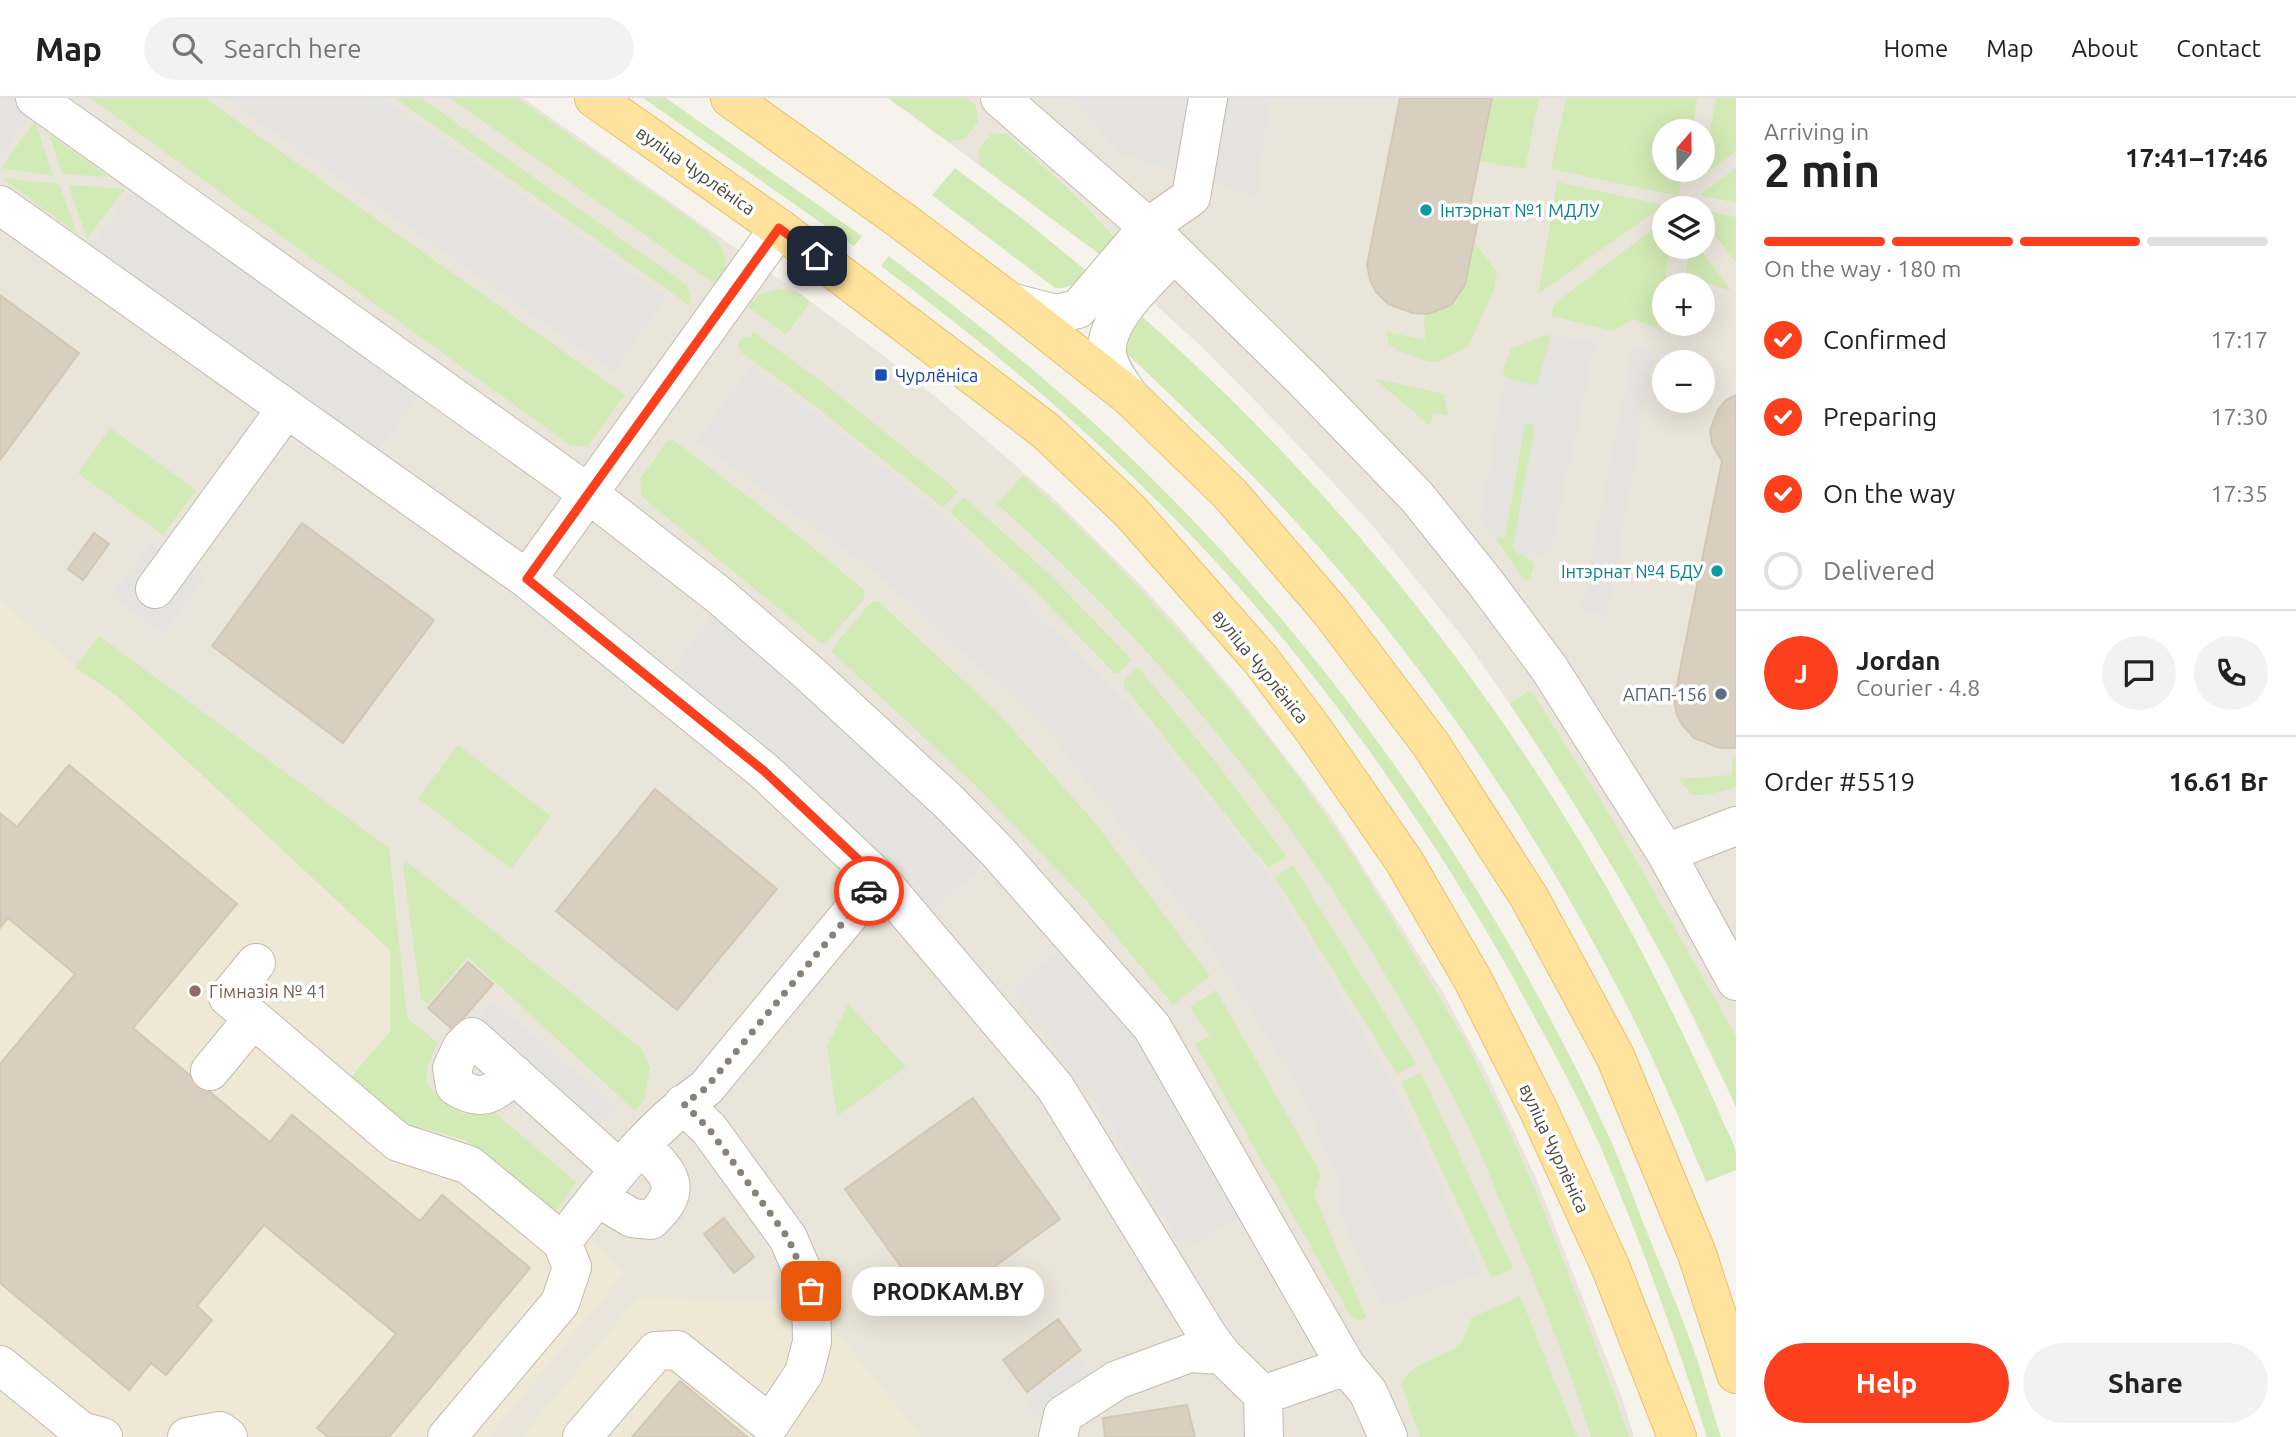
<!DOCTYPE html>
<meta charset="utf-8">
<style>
:root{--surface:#fff;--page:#f2f2f2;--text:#222;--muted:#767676;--line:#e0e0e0;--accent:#fc3f1d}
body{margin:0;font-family:Ubuntu,sans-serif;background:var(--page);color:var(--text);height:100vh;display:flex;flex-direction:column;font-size:26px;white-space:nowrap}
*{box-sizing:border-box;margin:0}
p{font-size:23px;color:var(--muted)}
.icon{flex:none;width:38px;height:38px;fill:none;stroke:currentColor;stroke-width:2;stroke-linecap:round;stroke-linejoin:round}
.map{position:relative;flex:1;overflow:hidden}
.side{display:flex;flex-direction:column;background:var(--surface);width:560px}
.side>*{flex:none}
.needle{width:46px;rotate:20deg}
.buttons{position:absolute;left:1652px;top:21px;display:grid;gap:14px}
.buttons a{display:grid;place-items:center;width:63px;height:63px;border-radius:50%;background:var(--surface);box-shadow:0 7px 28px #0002;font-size:35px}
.pin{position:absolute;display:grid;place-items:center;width:60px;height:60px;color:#fff;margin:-30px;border-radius:14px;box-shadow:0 4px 10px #0006}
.courier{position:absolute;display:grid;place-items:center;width:70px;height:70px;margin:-35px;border:5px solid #fc3f1d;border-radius:50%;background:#fff;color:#222;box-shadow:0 2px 9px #0007}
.bubble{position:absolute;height:49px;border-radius:24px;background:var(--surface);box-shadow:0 7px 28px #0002;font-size:23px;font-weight:700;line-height:49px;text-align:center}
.overview em{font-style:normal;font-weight:700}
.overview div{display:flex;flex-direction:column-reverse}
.overview{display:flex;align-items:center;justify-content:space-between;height:119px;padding:0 28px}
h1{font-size:46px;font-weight:700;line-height:52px}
.bar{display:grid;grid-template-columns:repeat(4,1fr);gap:10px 7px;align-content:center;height:84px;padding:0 28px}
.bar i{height:9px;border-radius:5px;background:var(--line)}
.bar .active{background:var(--accent)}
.bar p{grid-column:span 4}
.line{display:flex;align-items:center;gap:18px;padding:0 28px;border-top:2px solid var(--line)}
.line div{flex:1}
.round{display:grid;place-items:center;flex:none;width:74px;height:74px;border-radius:37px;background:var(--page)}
ol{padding:0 28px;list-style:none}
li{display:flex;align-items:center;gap:21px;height:77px}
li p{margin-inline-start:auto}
li .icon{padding:7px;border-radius:50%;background:var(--accent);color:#fff;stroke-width:4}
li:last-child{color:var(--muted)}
li i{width:38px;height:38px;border:4px solid var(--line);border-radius:50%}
.primary-button{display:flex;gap:14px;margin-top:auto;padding:14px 28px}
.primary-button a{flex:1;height:80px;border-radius:42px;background:var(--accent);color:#fff;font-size:28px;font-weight:700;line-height:80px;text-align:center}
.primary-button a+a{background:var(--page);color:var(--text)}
header{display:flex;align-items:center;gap:42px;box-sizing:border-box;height:98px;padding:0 35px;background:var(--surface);border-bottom:2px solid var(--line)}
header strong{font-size:33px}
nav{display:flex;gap:38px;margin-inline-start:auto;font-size:24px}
.search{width:490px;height:63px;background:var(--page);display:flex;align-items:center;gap:18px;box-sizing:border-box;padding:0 24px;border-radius:38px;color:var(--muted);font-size:26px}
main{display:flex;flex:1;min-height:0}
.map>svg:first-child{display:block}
.residential{fill:#eae5da;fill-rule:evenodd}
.education{fill:#efe8d6}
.green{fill:#d2eab5}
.parking{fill:#e5e3e0}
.building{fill:#d8cfc1;stroke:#d3c7b4;stroke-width:2}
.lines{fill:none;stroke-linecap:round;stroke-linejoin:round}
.minor-casing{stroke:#c2bbae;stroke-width:40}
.major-casing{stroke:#e6c16a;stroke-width:40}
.minor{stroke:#fff;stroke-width:38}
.major{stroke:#ffe39c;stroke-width:38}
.done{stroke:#878178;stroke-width:7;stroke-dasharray:0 12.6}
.route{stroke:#fc3f1d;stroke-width:9}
.culture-dot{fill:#0f9aa8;stroke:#fff;stroke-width:2.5}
.transit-dot{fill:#1a4fb4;stroke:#fff;stroke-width:2.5}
.service-dot{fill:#5c6f8a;stroke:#fff;stroke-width:2.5}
.education-dot{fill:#8d6e63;stroke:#fff;stroke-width:2.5}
.labels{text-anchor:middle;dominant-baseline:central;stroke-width:7;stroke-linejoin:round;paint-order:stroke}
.street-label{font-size:18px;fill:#4b4439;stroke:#fff}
.culture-label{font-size:18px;fill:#0d838f;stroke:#fff;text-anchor:start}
.transit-label{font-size:18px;fill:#164399;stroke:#fff;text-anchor:start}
.service-label{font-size:18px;fill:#4e5e75;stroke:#fff;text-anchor:end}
.education-label{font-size:18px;fill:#785e54;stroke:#fff;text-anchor:start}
</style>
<header>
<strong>Map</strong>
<div class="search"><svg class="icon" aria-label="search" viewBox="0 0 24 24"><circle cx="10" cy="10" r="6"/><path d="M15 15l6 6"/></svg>Search here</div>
<nav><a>Home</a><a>Map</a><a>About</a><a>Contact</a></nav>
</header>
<main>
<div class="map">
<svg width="1736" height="1339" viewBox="0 0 1736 1339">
<rect width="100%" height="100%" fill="#f6f3ec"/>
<path class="residential" d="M0,0H523L799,195L892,264L949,310L1052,399L1138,484L1181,531L1238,598L1330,717L1442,893L1487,976L1535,1078L1622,1300L1634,1339H0Z
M888,0H1736V1009L1670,873L1621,783L1565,690L1510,606L1462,538L1373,428L1279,327L1204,251L1102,158ZM1664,33H1703V72H1664ZM1664,110H1703V149H1664ZM1664,187H1703V226H1664ZM1664,264H1703V303H1664Z"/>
<path class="education" d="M0,501L70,565L117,598L390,852V934L350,980L409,1027L465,1042L574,1129L625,1174L488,1339H0Z
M638,1200L812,1205L920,1336V1339H522Z"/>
<path class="green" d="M90,0H205L625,297L587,349L570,347Z
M395,0H421L687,187L691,204L689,207Z
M450,0H517L708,134C727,152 730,165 719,189Z
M643,0H666L862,138L854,148Z
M888,0H967L976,8L978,24L964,41L949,44Z
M1492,0H1539L1525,71L1479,63Z
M1566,0H1697L1692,33H1664V72H1685L1678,98L1551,71Z
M1716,0H1736V53L1708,74L1703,72Z
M35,23L53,78L1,70Z
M992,35L1007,36L1076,98L1113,138L1112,150L1102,158L980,67L978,52Z
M49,36L109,79L62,76Z
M955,70L1028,125L1089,175C1077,184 1070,191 1055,190L932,97Z
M1736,70V105L1700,97Z
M2,80L59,86L77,135Z
M1557,84L1664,107L1538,196Z
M68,87L125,91L87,140Z
M1703,112L1736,119V165L1703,121Z
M1664,123V149H1670L1657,230L1633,221L1614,233L1551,218L1555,205Z
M1474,143L1497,175L1494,191L1469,248L1438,264L1428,263L1398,253L1389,246L1387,234L1425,242L1424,216C1468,207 1466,181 1474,143Z
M1690,149H1699L1731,193L1708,185L1703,189L1684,187Z
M889,158C965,216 1041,275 1111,341C1322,539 1489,779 1610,1041C1622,1068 1632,1096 1643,1124C1659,1165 1677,1206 1692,1247C1703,1277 1711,1309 1721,1339H1707C1676,1241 1641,1144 1601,1050C1575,991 1541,931 1510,874C1427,727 1330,588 1216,464C1115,354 1001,257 881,168Z
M779,191L799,195L810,204L786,237L747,208L760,196Z
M1137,214C1363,413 1550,657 1680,930C1695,962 1711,994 1724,1026C1728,1035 1735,1046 1736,1056C1736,1061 1736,1067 1736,1072L1706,1084C1680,1022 1654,960 1623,900C1541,741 1441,588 1322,453C1260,382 1192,317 1124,253Z
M754,234L826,287L958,393L946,407L941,408L811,305L741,254C737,248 738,244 743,239H750Z
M1545,237L1551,238L1537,288L1505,280L1503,273L1511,251Z
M1374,280L1444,296L1448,317L1433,315L1430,328Z
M1525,325L1536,327L1513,449C1519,457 1527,458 1534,465L1532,476L1526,484L1495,440L1505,438Z
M110,330L196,392L163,437L78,375Z
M673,342L789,430L863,491L865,500L827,543L821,545L642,399L640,381L667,343Z
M1023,377C1136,480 1239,594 1327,719C1354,757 1378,798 1402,837C1430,883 1459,930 1483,978C1536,1083 1575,1194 1617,1304L1629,1339H1591C1568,1266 1539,1194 1509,1124C1494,1089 1481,1054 1464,1020C1349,789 1191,577 997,406Z
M964,399L1048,475L1132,562L1118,575H1114L1034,492L953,417L952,411Z
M878,503L998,615L1096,726L1210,878L1173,907L1084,800L974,686L832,554L834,548L871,504Z
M99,538L389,750L407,920L438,945L428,966L426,984L439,1001L463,1016L493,1013L576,1084L555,1114L465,1042L409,1027L350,980L390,934V852L117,598L75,569Z
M1138,569L1214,662L1287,759L1268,770L1123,587L1125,581Z
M1528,593L1532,594L1613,722L1736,938V1009C1675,867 1595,735 1510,606Z
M458,647L551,718L511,771L418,700Z
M1736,660V689L1734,690L1706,697H1693L1678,681L1732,677V662Z
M406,763L641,950L650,969L644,1003L635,1013L468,859L428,906L421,902L403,769Z
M1293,767L1416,966L1397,976L1275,779Z
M1216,892L1321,1076L1314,1097L1366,1219L1360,1223L1351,1219L1195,946L1210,938L1190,909Z
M848,906L906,969L837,1018L827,948Z
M1421,975L1513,1170L1492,1180L1401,984Z
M1520,1198L1577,1339H1420L1401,1286C1410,1265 1438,1262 1456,1249C1465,1242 1468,1231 1471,1220Z"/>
<path class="parking" d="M0,0H15L33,13L0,59Z
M225,0H384L666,199L614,274Z
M1069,0H1270L1257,99L1123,57Z
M135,88L419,297L375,357L90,149Z
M1551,238L1596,243L1550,456L1522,457L1518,456L1513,449L1535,327L1525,325L1505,439L1495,440L1480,422L1505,280L1537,288Z
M1633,247L1655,252L1607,518L1581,512Z
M751,267L871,358L942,417L1144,623L1270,779L1392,985L1482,1174L1382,1210L1340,1116L1343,1090L1295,983L1197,829L1047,631L877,476L697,343Z
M151,444L203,482L163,536L111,498Z
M715,514L987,764L933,814L886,765L670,573Z
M1064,847L1175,988L1239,1121L1183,1152L1103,1014L1012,893Z
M493,903L617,1009L596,1033L472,926Z
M1081,1259L1096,1280L1038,1320L1023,1298Z"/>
<path class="building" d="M1400,0H1492L1470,108L1479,117L1465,187L1451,207L1428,216L1413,215L1388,206L1376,194L1370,182L1367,167Z
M0,197L79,255L0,362Z
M1736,297V650H1720L1694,640L1683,628L1677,617L1674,602L1722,363L1712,346L1710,332L1718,312L1725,303Z
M302,425L434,522L343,645L212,548Z
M94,435L109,446L83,482L68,471Z
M69,667L237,806L133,930L270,1044L292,1017L420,1123L442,1097L530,1170L389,1339H328L317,1330L396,1236L264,1127L197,1208L212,1222L166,1277L151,1265L129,1292L0,1185V966L75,876L8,820L0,830V715L17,729Z
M655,691L777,791L677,912L556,813Z
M468,864L493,886L453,932L428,910Z
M973,1000L1060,1121L933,1213L845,1091Z
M724,1120L754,1159L734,1175L704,1136Z
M1058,1221L1081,1252L1027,1294L1003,1262Z
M680,1283L747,1339H632Z
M1187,1307L1195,1339H1105L1103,1320Z"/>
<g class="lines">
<defs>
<path id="minor" d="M35,0L589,396L720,498L810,576L949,704L998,754L1152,929L1346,1268L1368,1294L1388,1339
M1000,0L1148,129L1306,284L1417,399L1485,484L1549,570L1666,755L1736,883
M0,107L527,481L764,673L879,781L1055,989L1208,1238L1222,1257L1263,1297L1346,1268
M1010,204L1056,216L1078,211L1148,129L1191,99L1208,0
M1129,298C1120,284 1105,266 1107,248C1110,215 1152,179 1174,155
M527,481L779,130
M155,491L286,311
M1666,755L1736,728
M256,865L228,899L398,1044L469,1067L562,1144L572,1169L560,1205L447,1339
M210,973L253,921
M514,976C495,996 481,1005 455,988L452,970L462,949L472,939L619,1071
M597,1099L632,1120L651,1122C686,1089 669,1076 641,1047
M562,1144C605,1089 647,1031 706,990L879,781
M0,1267L81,1333L103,1339
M1263,1297L1264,1339
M187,1339L220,1333L228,1339
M582,1339L656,1253L677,1252L770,1326L804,1275L812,1244L811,1193L788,1140L709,1031L683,1006
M1058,1339L1063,1317L1117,1282L1190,1255L1222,1257"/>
<path id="major" d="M594,0L779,130L1046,333L1131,414L1261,562L1315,634L1404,763L1473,882L1539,1013L1610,1168L1677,1339
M730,0L901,122L1010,204L1129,298L1230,396L1331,514L1432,648L1529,799L1615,958L1697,1156L1736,1276"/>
</defs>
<use href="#minor" class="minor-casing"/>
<use href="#major" class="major-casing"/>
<use href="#minor" class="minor"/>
<use href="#major" class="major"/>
</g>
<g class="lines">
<path class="done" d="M811,1193L788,1140L709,1031L684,1006L706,990L869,793"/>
<path class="route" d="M817,158L779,130L527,481L764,673L879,781L869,793"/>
</g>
<g class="culture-dot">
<circle cx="1426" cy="112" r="7"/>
<circle cx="1717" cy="473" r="7"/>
</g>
<rect class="transit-dot" x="874" y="270" width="14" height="14" rx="3.5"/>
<circle class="service-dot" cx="1721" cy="596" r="7"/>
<circle class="education-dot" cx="195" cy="893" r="7"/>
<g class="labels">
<g class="street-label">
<text transform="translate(696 72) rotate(35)">вуліца Чурлёніса</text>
<text transform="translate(1261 568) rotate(51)">вуліца Чурлёніса</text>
<text transform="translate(1555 1050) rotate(65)">вуліца Чурлёніса</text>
</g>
<g class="culture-label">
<text x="1440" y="112">Інтэрнат №1 МДЛУ</text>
<text x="1703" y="473" text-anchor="end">Інтэрнат №4 БДУ</text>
</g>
<g class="transit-label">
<text x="895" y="277">Чурлёніса</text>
</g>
<g class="service-label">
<text x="1707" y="596">АПАП-156</text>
</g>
<g class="education-label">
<text x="209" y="893">Гімназія № 41</text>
</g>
</g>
</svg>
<div class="buttons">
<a><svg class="needle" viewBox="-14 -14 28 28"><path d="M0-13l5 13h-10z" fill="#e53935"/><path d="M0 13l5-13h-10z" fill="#767676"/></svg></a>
<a><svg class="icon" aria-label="layers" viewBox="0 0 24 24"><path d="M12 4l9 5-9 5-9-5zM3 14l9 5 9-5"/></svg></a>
<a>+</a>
<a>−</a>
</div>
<div class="pin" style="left:811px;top:1193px;background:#ea580c"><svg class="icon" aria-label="bag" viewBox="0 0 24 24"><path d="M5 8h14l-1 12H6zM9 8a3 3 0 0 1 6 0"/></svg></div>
<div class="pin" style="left:817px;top:158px;background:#1f2937"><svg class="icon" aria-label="home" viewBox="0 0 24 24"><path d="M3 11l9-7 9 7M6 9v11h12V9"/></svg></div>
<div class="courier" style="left:869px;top:793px"><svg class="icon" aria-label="car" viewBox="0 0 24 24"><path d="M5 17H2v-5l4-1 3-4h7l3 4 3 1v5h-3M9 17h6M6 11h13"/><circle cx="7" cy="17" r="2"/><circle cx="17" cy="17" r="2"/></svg></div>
<div class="bubble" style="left:852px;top:1169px;width:192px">PRODKAM.BY</div>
</div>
<section class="side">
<div class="overview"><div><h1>2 min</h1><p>Arriving in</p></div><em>17:41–17:46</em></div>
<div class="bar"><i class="active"></i><i class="active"></i><i class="active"></i><i></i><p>On the way · 180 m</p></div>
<ol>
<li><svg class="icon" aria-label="check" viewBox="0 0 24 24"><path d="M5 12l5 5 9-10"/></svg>Confirmed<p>17:17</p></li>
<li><svg class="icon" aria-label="check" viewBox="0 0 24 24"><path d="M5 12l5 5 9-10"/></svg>Preparing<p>17:30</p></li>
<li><svg class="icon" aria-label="check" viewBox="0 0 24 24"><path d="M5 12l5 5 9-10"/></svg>On the way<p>17:35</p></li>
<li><i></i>Delivered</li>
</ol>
<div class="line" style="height:126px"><b class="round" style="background:var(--accent);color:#fff">J</b><div><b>Jordan</b><p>Courier · 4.8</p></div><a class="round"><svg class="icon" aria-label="chat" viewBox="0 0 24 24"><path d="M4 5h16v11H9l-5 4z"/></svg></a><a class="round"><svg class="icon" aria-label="phone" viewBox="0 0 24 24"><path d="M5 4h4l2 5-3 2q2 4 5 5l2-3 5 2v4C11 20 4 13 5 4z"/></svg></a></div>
<div class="line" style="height:91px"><div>Order #5519</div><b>16.61 Br</b></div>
<div class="primary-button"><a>Help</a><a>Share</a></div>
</section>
</main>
